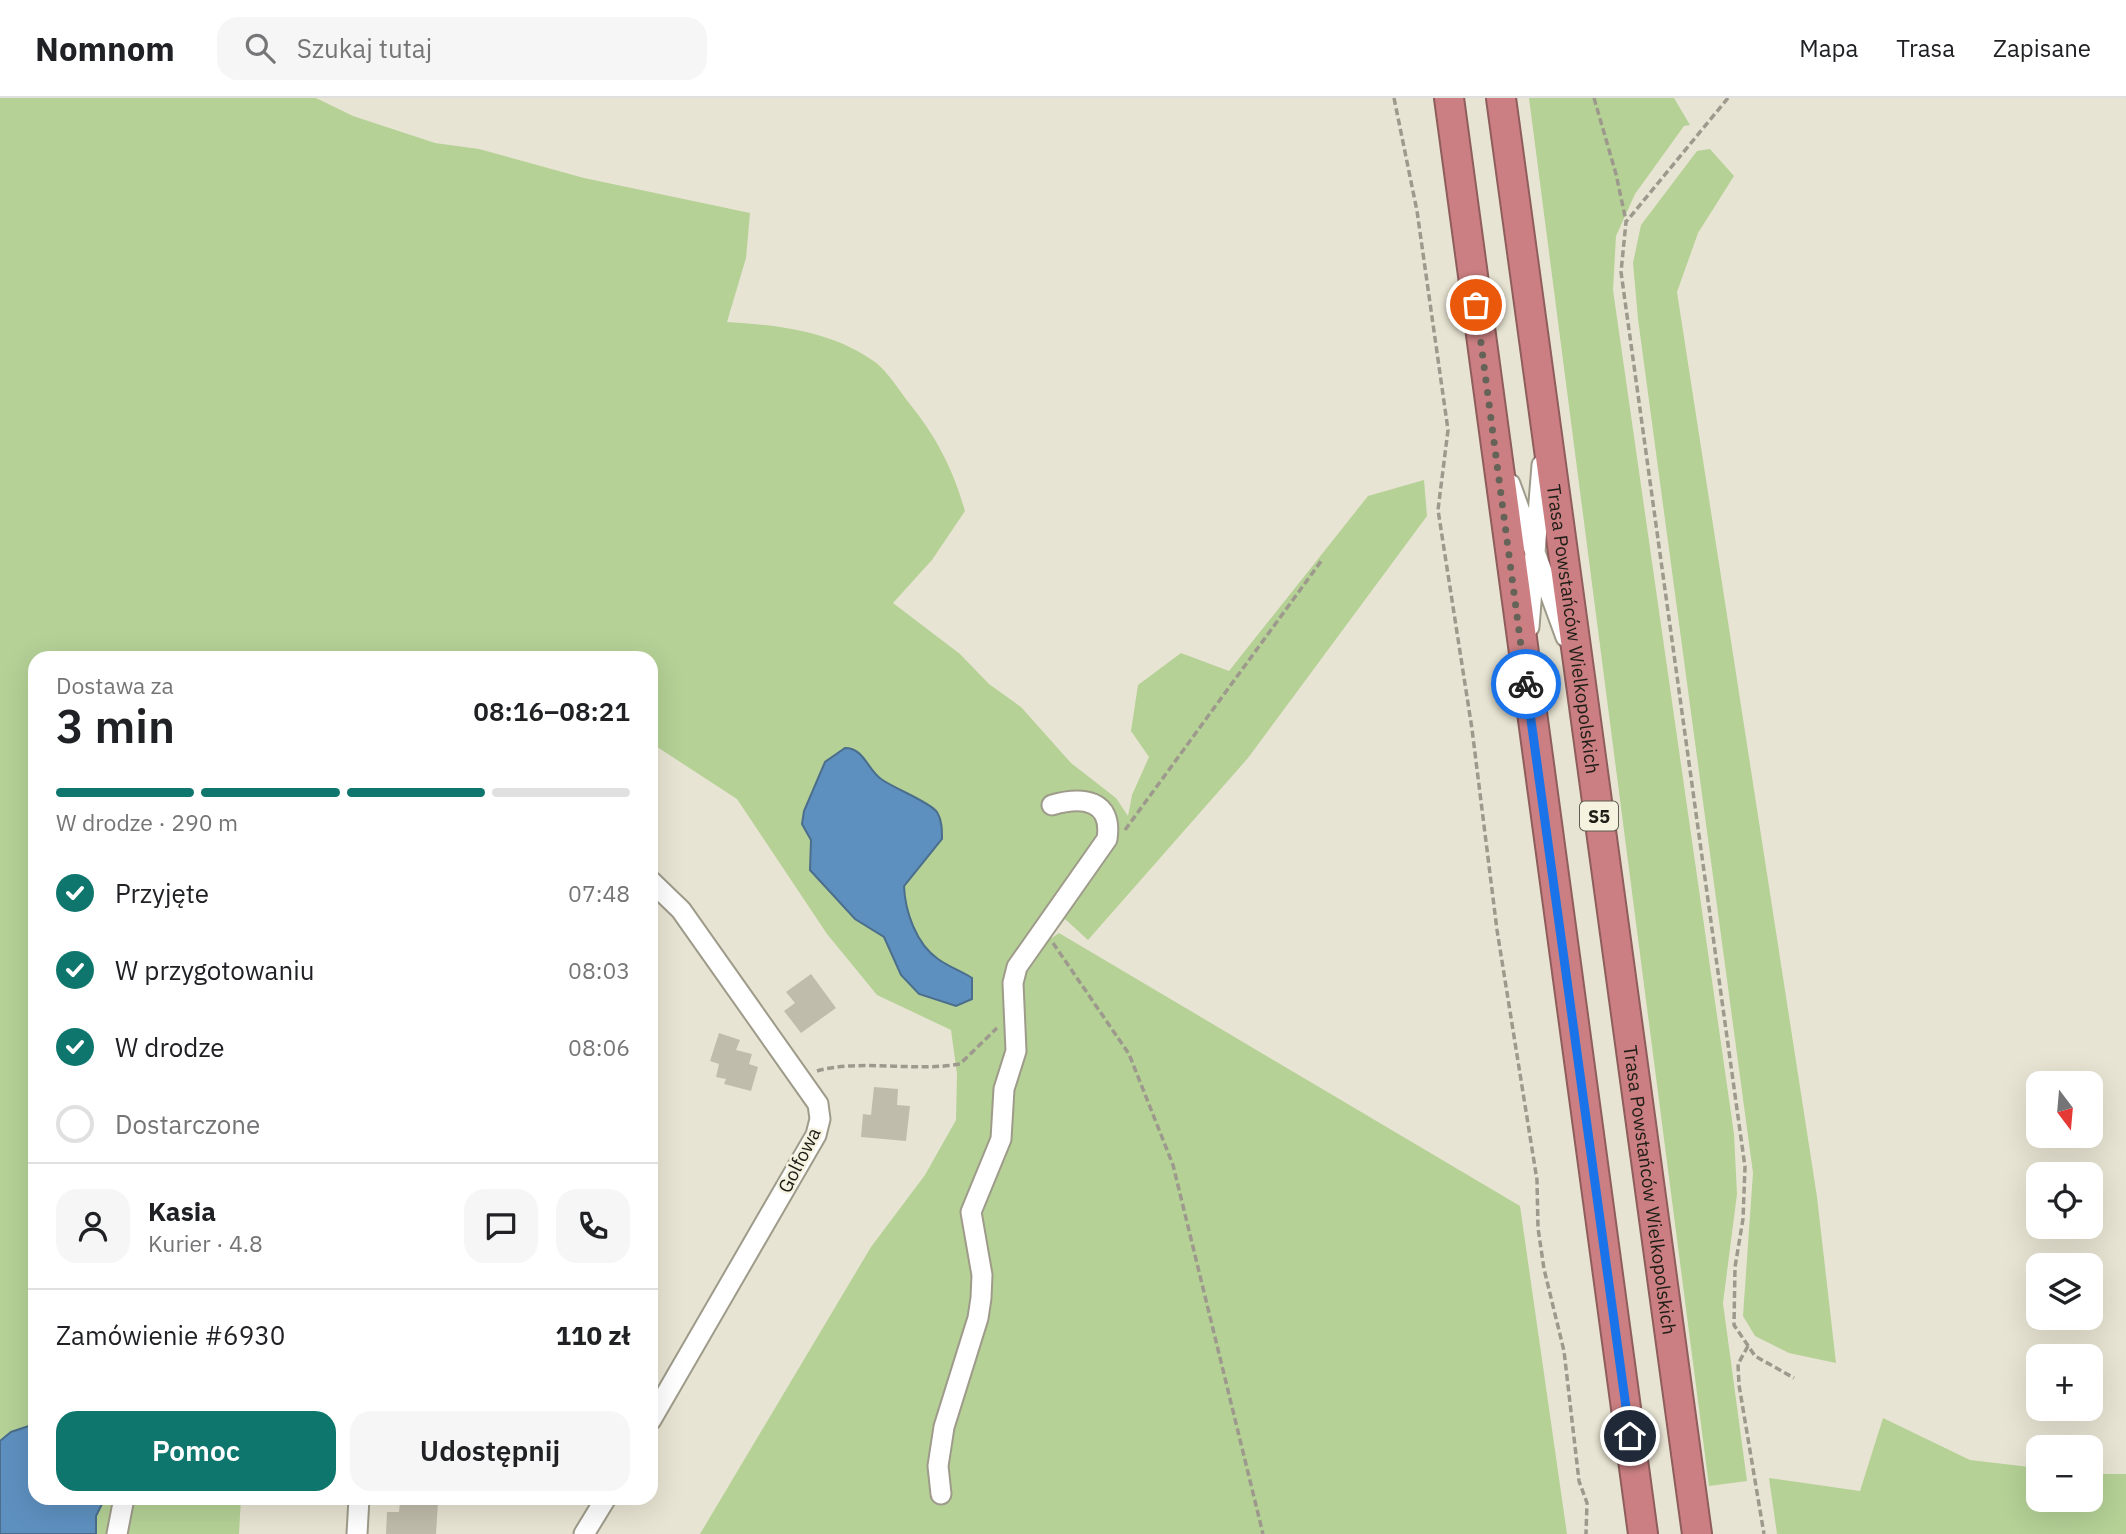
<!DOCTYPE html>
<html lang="pl">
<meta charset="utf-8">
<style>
:root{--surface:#fff;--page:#f6f6f6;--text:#202124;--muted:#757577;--line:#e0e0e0;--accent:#0f766e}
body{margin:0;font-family:"IBM Plex Sans",sans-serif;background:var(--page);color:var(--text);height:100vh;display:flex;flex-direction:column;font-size:26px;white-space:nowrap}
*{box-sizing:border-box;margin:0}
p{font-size:23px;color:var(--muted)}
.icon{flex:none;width:38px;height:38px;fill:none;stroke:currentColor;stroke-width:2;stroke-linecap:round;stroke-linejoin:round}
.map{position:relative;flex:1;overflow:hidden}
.sheet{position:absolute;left:28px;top:553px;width:630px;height:854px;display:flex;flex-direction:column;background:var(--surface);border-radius:21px;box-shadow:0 7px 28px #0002}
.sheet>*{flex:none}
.needle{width:46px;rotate:164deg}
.controls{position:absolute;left:2026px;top:973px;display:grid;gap:14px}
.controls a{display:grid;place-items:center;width:77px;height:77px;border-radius:14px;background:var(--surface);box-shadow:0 7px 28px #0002;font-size:35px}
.pin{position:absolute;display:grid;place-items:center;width:60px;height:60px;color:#fff;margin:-30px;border:4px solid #fff;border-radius:50%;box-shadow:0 2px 7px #0007}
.courier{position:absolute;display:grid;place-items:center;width:70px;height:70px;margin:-35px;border:5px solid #1a73e8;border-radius:50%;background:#fff;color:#222;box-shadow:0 2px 9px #0007}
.summary em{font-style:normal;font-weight:600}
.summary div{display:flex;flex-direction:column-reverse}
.summary{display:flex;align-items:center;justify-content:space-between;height:119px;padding:0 28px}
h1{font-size:46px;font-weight:600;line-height:52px}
.bar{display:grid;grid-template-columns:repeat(4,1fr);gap:10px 7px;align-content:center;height:84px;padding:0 28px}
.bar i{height:9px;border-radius:5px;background:var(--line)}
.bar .selected{background:var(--accent)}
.bar p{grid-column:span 4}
.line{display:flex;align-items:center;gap:18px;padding:0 28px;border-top:2px solid var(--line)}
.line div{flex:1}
.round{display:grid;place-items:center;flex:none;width:74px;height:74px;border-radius:21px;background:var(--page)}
ol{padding:0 28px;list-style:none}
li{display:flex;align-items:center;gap:21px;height:77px}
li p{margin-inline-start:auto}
li .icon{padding:7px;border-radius:50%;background:var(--accent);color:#fff;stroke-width:4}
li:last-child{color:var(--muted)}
li i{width:38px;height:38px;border:4px solid var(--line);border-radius:50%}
.cta{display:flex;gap:14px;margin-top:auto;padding:14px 28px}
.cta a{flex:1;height:80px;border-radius:21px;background:var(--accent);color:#fff;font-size:28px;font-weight:600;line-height:80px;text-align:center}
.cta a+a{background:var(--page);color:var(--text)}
header{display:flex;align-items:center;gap:42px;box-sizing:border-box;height:98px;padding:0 35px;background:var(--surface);border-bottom:2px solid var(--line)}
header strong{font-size:33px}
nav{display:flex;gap:38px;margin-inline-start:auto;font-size:24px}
.search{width:490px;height:63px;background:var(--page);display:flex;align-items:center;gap:18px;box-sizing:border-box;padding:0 24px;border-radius:21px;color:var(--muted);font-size:26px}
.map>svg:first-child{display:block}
.green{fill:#b5d196}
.water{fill:#5e90bf;stroke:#4b6e8c;stroke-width:2}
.building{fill:#c0bcab}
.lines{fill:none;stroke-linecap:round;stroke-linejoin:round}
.minor-casing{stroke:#9e9b8a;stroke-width:23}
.highway-casing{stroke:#8e5d5c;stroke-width:32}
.path{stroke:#9d9a8d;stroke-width:3.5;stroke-dasharray:7 3.5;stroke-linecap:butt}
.minor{stroke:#fff;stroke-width:19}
.highway{stroke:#cb7f82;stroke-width:28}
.done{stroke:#656358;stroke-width:7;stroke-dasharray:0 12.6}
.route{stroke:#1a73e8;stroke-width:9}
.labels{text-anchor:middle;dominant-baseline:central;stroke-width:5;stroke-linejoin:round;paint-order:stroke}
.shield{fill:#f5f2e0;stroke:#5e5d53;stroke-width:2}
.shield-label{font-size:18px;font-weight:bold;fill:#1e1d16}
.street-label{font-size:19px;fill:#1e1d16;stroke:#f5f2e0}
</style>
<header>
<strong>Nomnom</strong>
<div class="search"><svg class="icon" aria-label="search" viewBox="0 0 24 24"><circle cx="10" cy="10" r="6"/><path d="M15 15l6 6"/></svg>Szukaj tutaj</div>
<nav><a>Mapa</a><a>Trasa</a><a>Zapisane</a></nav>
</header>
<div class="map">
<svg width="2126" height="1436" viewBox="0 0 2126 1436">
<rect width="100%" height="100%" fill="#e8e4d3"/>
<path class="green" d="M0,0H316L353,18L435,45L479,51L584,80L750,115L746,160L727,224C778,227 832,233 875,264C888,274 899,292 909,305C936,338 953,371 965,413L932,462L893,505L960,556L989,586L1021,609L1071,665L1116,700L1128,718L1132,697L1149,659L1131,633L1138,587L1181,555L1229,573L1368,398L1424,382L1427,418L1248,660L1088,842L1065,821L1046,844L1059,835L1520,1108L1567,1436H700L871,1149L925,1077L956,1022L957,976L951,932L877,897L827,836L737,701L651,645V560H35V1400H241L239,1436H0Z
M1529,0H1674L1690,27L1684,28L1635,96L1616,138L1613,192L1734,1036L1737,1096L1723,1205L1747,1383L1709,1388Z
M1710,51L1734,78L1698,135L1677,194L1817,1099L1836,1265L1789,1255L1755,1238L1743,1218L1753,1075L1638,221L1633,165L1641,127L1697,53Z
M1883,1320L1970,1362L2039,1370V1402H2091V1376H2126V1436H1777L1769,1380L1860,1393Z"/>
<path class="water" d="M845,650C864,650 867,671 881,681C895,691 930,704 937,714C942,722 942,732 942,741L904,788C905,813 916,846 938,861C949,869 961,873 972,880V901L956,908L919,896L901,877L884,839L855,821L810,772L811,742L802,726L804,713L825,664Z
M35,1326V1400H105L96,1418V1436H0V1343L11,1334Z"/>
<path class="building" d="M811,876L836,910L801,935L784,913L795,905L786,894Z
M719,935L740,942L736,952L752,956L749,966L758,969L751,993L724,986L726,981L716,979L719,966L710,963Z
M874,989L898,991L897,1007L910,1008L906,1043L861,1039L863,1016L871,1017Z
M405,1400H434V1404H438L436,1436H386L387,1414H399L400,1403L405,1404Z"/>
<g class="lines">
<defs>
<path id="minor" d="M1510,386L1566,539
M1529,529L1542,367
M651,783L681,812L818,1006L820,1021L816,1037L651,1322
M941,1396L938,1368L944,1329L978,1220L981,1200L982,1177L971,1114L1001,1041L1004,991L1016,953L1013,885L1017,869L1107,741C1113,702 1083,698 1052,707
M117,1436L124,1400
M357,1436L359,1400
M584,1436L606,1400"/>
<g id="highway">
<path d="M1449,0L1643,1436"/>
<path id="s1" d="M1501,0L1697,1436"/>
</g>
</defs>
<use href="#minor" class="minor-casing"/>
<use href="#highway" class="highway-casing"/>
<path class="path" d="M1394,0L1417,113L1448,332L1438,412L1472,631L1497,832L1537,1082L1538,1130L1544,1171L1564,1253L1579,1383L1587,1405L1586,1436
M1594,0L1616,76L1626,123
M1728,0L1626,124L1621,174L1745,1069L1743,1121L1735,1169L1734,1227L1755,1258L1794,1280
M1125,732L1322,462
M1053,845L1129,956L1173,1067L1263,1436
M817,973C858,961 916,974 960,966L997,930
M1748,1248L1738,1266L1739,1287L1764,1436"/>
<use href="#minor" class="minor"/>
<use href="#highway" class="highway"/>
</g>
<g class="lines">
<path class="done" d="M1476,207L1526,586"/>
<path class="route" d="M1526,586L1630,1338"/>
</g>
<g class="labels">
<rect class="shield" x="1580" y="703.5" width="38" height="29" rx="5"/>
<g class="shield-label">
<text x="1599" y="718">S5</text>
</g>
<g class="street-label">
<text stroke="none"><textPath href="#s1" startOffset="536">Trasa Powstańców Wielkopolskich</textPath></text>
<text transform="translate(799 1062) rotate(-63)">Golfowa</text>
<text stroke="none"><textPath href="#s1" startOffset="1102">Trasa Powstańców Wielkopolskich</textPath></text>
</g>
</g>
</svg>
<div class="controls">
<a><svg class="needle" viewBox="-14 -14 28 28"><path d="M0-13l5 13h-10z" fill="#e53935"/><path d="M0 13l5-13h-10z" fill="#757577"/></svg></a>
<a><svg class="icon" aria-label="locate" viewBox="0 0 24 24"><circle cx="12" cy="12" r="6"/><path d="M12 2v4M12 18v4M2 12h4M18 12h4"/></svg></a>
<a><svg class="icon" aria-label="layers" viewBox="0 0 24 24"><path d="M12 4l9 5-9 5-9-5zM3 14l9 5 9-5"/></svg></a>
<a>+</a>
<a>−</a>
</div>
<div class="pin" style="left:1476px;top:207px;background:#ea580c"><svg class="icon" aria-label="bag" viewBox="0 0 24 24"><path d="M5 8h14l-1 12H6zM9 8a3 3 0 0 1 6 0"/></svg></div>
<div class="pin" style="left:1630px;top:1338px;background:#1f2937"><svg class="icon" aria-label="home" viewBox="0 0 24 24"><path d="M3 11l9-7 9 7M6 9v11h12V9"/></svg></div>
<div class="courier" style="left:1526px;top:586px"><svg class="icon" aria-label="bike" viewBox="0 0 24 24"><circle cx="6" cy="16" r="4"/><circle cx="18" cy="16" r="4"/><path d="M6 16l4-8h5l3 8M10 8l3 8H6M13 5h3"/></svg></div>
<section class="sheet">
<div class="summary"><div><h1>3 min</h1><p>Dostawa za</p></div><em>08:16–08:21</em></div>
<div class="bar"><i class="selected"></i><i class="selected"></i><i class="selected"></i><i></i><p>W drodze · 290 m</p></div>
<ol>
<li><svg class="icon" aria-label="check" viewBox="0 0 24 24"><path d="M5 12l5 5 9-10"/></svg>Przyjęte<p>07:48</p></li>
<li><svg class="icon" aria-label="check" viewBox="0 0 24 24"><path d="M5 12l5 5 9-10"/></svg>W przygotowaniu<p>08:03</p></li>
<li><svg class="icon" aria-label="check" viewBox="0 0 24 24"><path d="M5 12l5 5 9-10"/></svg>W drodze<p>08:06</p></li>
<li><i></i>Dostarczone</li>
</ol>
<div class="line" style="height:126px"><a class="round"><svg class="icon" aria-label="person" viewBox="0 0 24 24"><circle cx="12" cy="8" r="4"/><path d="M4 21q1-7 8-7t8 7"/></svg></a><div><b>Kasia</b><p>Kurier · 4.8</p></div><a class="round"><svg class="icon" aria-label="chat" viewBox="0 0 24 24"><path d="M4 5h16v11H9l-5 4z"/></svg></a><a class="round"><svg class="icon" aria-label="phone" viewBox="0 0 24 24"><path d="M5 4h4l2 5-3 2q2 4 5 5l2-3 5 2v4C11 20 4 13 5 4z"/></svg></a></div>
<div class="line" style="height:91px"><div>Zamówienie #6930</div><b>110 zł</b></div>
<div class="cta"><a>Pomoc</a><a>Udostępnij</a></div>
</section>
</div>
